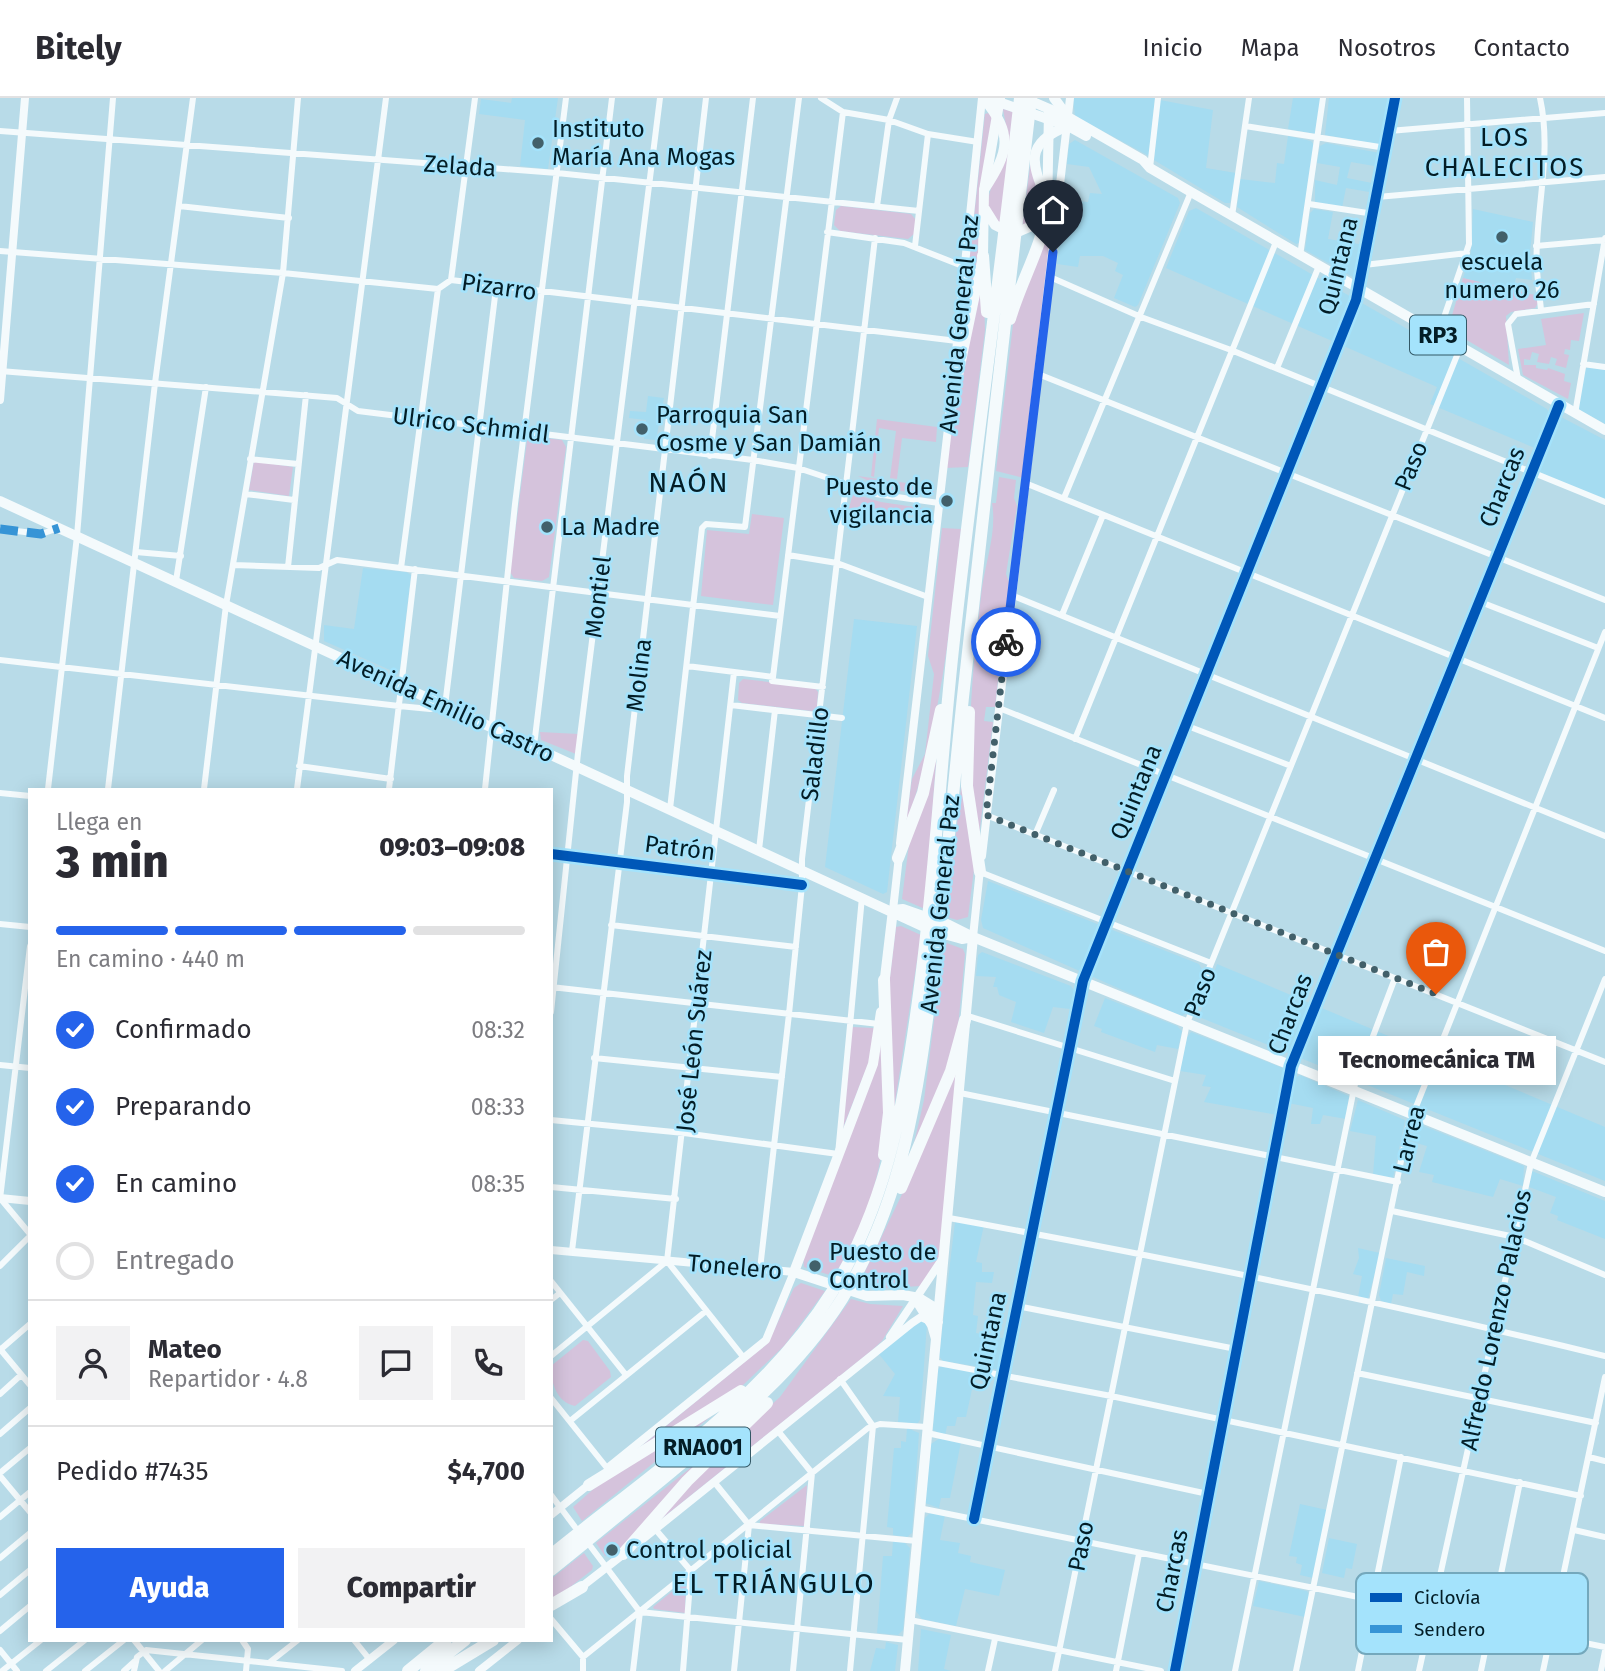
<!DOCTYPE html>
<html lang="es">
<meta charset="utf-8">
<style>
:root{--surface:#fff;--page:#f2f2f3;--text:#2b2b33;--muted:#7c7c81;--line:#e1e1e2;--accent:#2563eb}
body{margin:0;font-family:"Fira Sans",sans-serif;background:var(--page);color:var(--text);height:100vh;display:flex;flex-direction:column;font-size:26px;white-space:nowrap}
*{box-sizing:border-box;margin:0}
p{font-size:23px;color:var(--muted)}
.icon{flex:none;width:38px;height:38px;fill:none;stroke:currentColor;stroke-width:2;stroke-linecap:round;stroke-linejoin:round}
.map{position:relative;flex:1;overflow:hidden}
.details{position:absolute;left:28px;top:690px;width:525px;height:854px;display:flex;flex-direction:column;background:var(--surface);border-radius:0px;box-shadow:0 4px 18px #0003}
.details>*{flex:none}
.pin{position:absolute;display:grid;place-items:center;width:60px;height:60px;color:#fff;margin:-72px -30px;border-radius:50% 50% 50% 0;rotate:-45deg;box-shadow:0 0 7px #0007}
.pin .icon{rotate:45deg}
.courier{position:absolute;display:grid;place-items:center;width:70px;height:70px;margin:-35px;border:5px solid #2563eb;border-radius:50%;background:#fff;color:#222;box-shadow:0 2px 9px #0007}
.bubble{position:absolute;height:49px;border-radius:0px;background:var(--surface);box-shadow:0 4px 18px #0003;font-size:23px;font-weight:800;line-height:49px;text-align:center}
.overview em{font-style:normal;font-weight:800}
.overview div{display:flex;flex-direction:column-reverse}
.overview{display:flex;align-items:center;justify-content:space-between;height:119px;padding:0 28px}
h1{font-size:46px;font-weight:800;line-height:52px}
.bar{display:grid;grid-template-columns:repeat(4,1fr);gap:10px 7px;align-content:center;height:84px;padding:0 28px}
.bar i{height:9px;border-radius:5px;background:var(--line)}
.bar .on{background:var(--accent)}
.bar p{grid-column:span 4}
.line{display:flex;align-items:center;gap:18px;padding:0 28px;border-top:2px solid var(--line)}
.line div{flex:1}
.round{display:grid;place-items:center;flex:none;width:74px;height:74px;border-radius:0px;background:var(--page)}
ol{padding:0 28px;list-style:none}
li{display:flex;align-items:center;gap:21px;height:77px}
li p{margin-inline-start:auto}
li .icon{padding:7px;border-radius:50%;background:var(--accent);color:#fff;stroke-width:4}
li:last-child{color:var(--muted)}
li i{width:38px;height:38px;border:4px solid var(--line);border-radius:50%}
.primary-button{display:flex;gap:14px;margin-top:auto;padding:14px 28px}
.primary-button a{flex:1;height:80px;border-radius:0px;background:var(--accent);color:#fff;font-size:28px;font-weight:800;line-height:80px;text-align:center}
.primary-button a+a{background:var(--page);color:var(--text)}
header{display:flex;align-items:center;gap:42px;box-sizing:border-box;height:98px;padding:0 35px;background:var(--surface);border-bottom:2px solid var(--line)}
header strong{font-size:33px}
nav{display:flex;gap:38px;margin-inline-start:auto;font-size:24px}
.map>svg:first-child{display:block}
.built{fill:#a5dcf1}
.green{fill:#d5c3dc}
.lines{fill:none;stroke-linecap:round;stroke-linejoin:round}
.minor{stroke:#f4fafc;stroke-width:6}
.tertiary{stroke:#f4fafc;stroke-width:8}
.secondary{stroke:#f4fafc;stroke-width:10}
.primary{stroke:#f4fafc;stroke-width:10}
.trunk{stroke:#f4fafc;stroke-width:10}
.motorway{stroke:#f4fafc;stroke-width:12}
.quiet{stroke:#3694d6;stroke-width:9;stroke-dasharray:18 9;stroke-linecap:butt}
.cycleway-casing{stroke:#a4e3fc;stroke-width:15}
.cycleway{stroke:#0057b8;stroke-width:10}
.done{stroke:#42606a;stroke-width:7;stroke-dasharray:0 12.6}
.route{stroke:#2563eb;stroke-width:9}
.poi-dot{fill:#42606a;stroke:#a4e3fc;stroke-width:2.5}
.labels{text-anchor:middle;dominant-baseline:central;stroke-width:5;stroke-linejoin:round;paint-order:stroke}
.shield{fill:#a4e3fc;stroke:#335866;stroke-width:2}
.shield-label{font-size:23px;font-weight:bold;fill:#031d26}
.poi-label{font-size:24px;fill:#031d26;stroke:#a4e3fc;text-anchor:start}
.street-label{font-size:24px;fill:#031d26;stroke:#a4e3fc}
.neighbourhood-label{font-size:26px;letter-spacing:2px;fill:#031d26;stroke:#a4e3fc}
.quarter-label{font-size:28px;letter-spacing:2px;fill:#031d26;stroke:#a4e3fc}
.key{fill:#a4e3fc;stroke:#74a8bc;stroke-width:2}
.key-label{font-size:19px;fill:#031d26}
</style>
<header>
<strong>Bitely</strong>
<nav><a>Inicio</a><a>Mapa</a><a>Nosotros</a><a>Contacto</a></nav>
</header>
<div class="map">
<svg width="1605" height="1573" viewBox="0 0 1605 1573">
<rect width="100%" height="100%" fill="#b8dbe8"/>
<path class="built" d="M512,0H558L548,71L520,68L525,22L479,16L481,1L511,5Z
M1073,0H1155L1149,58L1075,18Z
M1293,0H1321L1315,36L1288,31Z
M1329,0H1392L1383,47L1325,37Z
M1160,2L1213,12L1206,70L1236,75L1230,105H1225L1154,62Z
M1288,38L1311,43L1314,47L1299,145L1296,146L1237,109L1240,81L1275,85L1277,65L1284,66Z
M1075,42L1178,100L1180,105L1138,207L1135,209L1114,200L1123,177L1115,173L1118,165L1103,158H1080L1078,169L1057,166L1064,102L1088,104L1090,95L1102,96L1089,69L1067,66L1069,46Z
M1326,45L1380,55V69L1351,64L1347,80L1377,86L1375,95L1346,90L1342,110L1315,104V82L1337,87L1340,69L1317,65L1320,48Z
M1196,110L1547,311L1550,317L1537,351L1430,306L1437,289L1166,170L1189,113Z
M1314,111L1333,114L1328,141L1365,147L1358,182L1305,152L1310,115Z
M1473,111L1533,124L1530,155L1532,182L1516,180L1513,192L1463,180L1471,154Z
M1589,269L1605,272V326L1578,311L1585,271Z
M648,298L664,300L656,342L644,341L646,322L629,320L630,313L646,314Z
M1561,319L1605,342V403L1537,373L1555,321Z
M363,470L406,474L411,477L400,571L397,575L324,543V527L354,531Z
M854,521L917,528L887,794L883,796L825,769Z
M988,783L1199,866L1204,875L1189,914L1181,918L983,830L981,822Z
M982,854L1071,888L1075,894L1070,911L1053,909L1044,935L1011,924L1016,904L999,897L997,889H993L996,879L976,878L978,857Z
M1217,866L1605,1029V1083L1199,919Z
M1105,900L1177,928L1182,933L1178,951L1157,947L1155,954L1101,934L1102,931L1094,928Z
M1191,934L1283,970L1287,977L1277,1017L1204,1004L1211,989L1202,988L1206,977L1180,973L1187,939Z
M1300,977L1349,998L1346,1021L1323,1017L1320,1026H1311L1313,1010L1288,1005L1293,981Z
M1358,1002L1405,1022L1393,1080L1373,1077L1376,1038L1350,1033Z
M1416,1025L1524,1068L1523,1088L1500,1081L1493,1099L1432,1084L1434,1077L1419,1074L1427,1048L1409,1043Z
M1532,1073L1605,1103V1141L1557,1122L1558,1118L1550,1115L1556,1099L1529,1089Z
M955,1124L984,1127L976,1164L982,1165V1174H994L992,1185L976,1184L973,1217L978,1218L976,1235L1007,1241L1000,1272L943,1263L939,1258Z
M1358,1150L1380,1155L1368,1201L1358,1199L1362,1178L1353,1176L1359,1160Z
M1386,1160L1425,1168L1424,1178L1407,1174L1403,1197L1393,1196L1391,1206L1381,1203L1379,1197Z
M921,1222L927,1226L920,1322L917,1326L898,1324L900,1299L883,1298L895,1276L878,1255Z
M941,1268L976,1273L966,1319H957L955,1328H947L945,1338L933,1332L937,1272Z
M907,1330L919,1335L912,1435L907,1439L893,1437V1430L887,1429L894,1350H901V1343L906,1344Z
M940,1340L961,1344L950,1400H941L939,1410L925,1405L931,1346Z
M1300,1406L1327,1412L1313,1480L1300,1477L1302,1467L1296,1465L1297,1459L1289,1458Z
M930,1415L945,1417L940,1442L960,1445L958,1455L971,1458L970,1464L1005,1472L999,1498L965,1491L956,1528L922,1521L916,1513L925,1420Z
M1329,1440L1357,1446L1352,1471L1346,1470L1344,1480L1322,1475Z
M893,1443L904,1444L910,1450L903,1532L898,1537L877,1535L883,1458H892Z
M1259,1483L1307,1493L1309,1497L1305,1519L1253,1508Z
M921,1531L951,1537L944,1571L951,1573H918Z
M886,1544L898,1547L895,1573H870L876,1550L885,1551Z"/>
<path class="green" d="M1003,11L1013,14L1000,128L988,110V101L1007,33Z
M988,15L994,20L979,108V153L960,250L985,16Z
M1031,61C1036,82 1045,104 1033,124L1022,130Z
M841,108L911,116L916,122L914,136L908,141L840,133L834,127L836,112Z
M1053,120L1024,380L996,373L1013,226Z
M983,174L985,232L968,369L945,370L952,316Z
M1463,180L1535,197L1538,205L1535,210L1511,214L1506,218L1509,267L1448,231Z
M1584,215L1579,243L1571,242L1570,252L1565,251L1564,256L1569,257L1566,270L1555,267L1557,261L1551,259L1549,266L1537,264L1539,256L1532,254L1530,262L1524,261V267H1536V270L1547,272L1548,270L1565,276L1564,283L1571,285L1568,301L1523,277L1518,251L1546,247L1541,221Z
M877,321L937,329L936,344L902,340L897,381L890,380L896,333L879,330L874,379L871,378Z
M534,339L562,342L566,349L549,479L542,483L514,480L510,474L527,343Z
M254,363L293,369L289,398L249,392Z
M858,378L934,389V394L930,397L886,391Z
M999,379L1016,382L1014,400L1017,408L1006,476L1009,484L995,609H986L984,623L993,624L979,738C962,662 973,567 982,490C986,462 997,433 992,405H996Z
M853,396L881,404L928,411L930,419L849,410Z
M752,416L784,420L773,507L701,498L707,432L749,436Z
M942,430L961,431C950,532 940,632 905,729L912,681L925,656L934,576L928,558Z
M743,581L814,589L818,594L817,609L812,613L742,605L738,602L739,585Z
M540,634L579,636L576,656L541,642Z
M937,652L925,811L902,801L910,738Z
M965,653L974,771L968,819L957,822L947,819Z
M901,828L921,837L891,1030L888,895L896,829Z
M944,844L963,851L965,856L957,940L951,963L912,1054L924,1002Z
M852,929L874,930L872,956L841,1035Z
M882,937C883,969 888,1004 884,1036C879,1084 862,1139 833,1178L804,1169L803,1158Z
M958,964L942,1155L921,1188L886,1190L859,1186L915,1069Z
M801,1185L825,1193L784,1248L742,1288L640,1349L768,1245L794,1190Z
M851,1201L870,1206L903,1208L882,1243L871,1253L659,1423L707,1365L780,1299Z
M583,1242L588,1243L610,1273L611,1279L575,1308C556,1304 551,1284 551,1268Z
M715,1315L582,1423L573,1409L598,1387Z
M708,1356C691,1374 625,1459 605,1458L596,1445Z
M807,1387L805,1428L760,1426V1423Z
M584,1455L593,1468L592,1472L551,1504V1481Z
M686,1482L685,1515L654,1511L653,1509Z"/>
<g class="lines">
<path class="minor" d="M821,0L843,14L889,22L928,36L978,44
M1540,0C1551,50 1539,97 1537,147C1535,168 1539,191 1541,212
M1245,28L1386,50
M0,33L557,75L919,113
M1389,33L1605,15
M1150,70L1158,0
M1377,99L1605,79
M1309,106L1374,116
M179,108L289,120
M877,108L889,22L897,0
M1232,118L1249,0
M827,134L904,145L965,169
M915,148L928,36
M1536,148L1604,142
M0,153L283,175L438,191L451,182L957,243
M1300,158L1323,0
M1364,167L1467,155
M1050,179L1141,219L1231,252L1605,404
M451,182L475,0
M1438,237L1469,146L1467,0
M1583,266L1605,269
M1277,270L1319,168
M0,273L337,300L358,313L753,362L798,370L876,396L939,405
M1038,276L1605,502
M1518,281L1508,226L1516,216L1594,206
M1575,316L1605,140
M710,358L753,0
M250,361L298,366
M1025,385L1605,620
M245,396L294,402
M1064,400L1191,94
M0,431L41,436L59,430
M136,454L181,458
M788,457L837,465L928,499
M233,467L319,470L337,462L780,518
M288,469L306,297
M401,470L438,191
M176,483L206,289
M1011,497L1605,738
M1478,503L1598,550
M1062,517L1103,417
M0,562L399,608L430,611L445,608L496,190
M687,568L773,579L772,583L823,589
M773,579L843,14
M731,607L842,620
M999,610L1605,853
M1185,627L1291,668
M1075,641L1276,144
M534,648L612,0
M299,668L391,681
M48,691L77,438L113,0
M108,691L155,285L193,0
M204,691L226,507L283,175L298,0
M297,691L386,0
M389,691L415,471
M485,691L515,406L566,0
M0,695L30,698
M670,711L702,430L706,426L745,429L799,0
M986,717L1605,964
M1035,737L1054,692
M759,752L775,612
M551,756L802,787
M980,774L1211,865
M0,826L30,829
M611,827L796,849
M551,889L879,926
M551,914L578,655L660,0
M965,917L1175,983
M594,960L782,979
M0,967L30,970
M960,995L1398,1084
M551,1022L684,1035L838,1056L862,799
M551,1089L676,1101
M0,1100L30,1136
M0,1101L30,848
M1392,1113L1515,1139L1605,1177
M949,1120C1169,1160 1388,1205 1605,1258
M572,1153L627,704V678L706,0
M667,1163L744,1260
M0,1168L30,1138
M760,1171L789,916L802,787V761L875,140
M551,1183L626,1277
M551,1202L560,1195
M1017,1208L1236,1251
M0,1251L30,1287
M0,1252L30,1226
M551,1258L667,1163L734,574
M933,1264L1111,1298L1581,1398
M1357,1275L1596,1325
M840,1281L873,1328L850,1573
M0,1296L21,1277
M551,1300L607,1370
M570,1323L706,1213
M778,1333L812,1375L793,1573
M927,1335L1208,1396
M0,1336L30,1310
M1589,1359L1605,1363
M0,1375L30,1350
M0,1378L30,1414
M715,1385L749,1427L734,1573
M551,1397L575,1429
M919,1410L1605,1549
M0,1419L30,1394
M974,1421L1083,883L1356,202L1395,0
M749,1427L917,1443
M656,1432L691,1473L683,1573
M1574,1432L1605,1439
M591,1449L640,1514L633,1573
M0,1460L30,1435
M0,1497L30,1472
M640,1514L908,1542
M551,1521L583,1559V1573
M910,1522L1161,1573
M0,1533L30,1508
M134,1542L159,1573
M242,1542L248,1551L246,1573
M354,1542L370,1562
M0,1552L17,1573
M583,1559L868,1330L880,1326L927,1329
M270,1564L298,1542
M2,1573L41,1542
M46,1573L85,1542
M85,1573L124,1542
M124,1573L135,1563
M134,1573L137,1559L146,1552L342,1573
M165,1573L202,1542
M988,1573L995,1541
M1055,1573L1187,925L1460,250
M1116,1573L1139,1456
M1175,1573L1291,968L1559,307
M1235,1573L1355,986L1395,880
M1296,1573L1408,1029L1605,534
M1358,1573L1401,1359
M1419,1573L1531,1065L1605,881
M1481,1573L1520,1384
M1543,1573L1605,1279
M1601,1573L1605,1553"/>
<path class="tertiary" d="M953,283L982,0
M0,302L25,0
M900,745L950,313
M982,758L1070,0
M893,812L899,758
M973,839L980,771
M0,1100L30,1103
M551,1152L794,1174L766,1242L610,1368
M890,1239L943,1160
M551,1417L592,1384
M638,1445L912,1225L921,1219L930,1223
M580,1490L625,1455
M355,1573L394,1542
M479,1573L518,1542"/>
<path class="secondary" d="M985,111L995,127L1013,136L1034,127L1047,112L1049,14
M950,316L983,158L984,92L1000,0
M0,403L922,828
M893,812L903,811L923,818
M945,825L973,839L1605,1094
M944,836L962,841L973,839
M884,888L893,812
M881,914L873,966L794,1174L867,1198L903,1197L919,1200L932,1208L938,1224
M936,1241L973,839
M905,1573L936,1241L932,1227L915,1200"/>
<path class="primary" d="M983,0C1014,36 1009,54 984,92
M987,0L1068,28
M1026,1L1068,19"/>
<path class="trunk" d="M1054,0L1068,19L1143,62L1150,70L1191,94L1605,332
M1047,103C1032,66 1023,45 1068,28L1086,38"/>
<path class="motorway" d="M983,158L987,214
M1010,221C1020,185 1042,149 1047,112
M969,614L967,688L980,774
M898,760L923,695L941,612
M884,1057L889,1015L884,882
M901,1090L951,973L965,922
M589,1387L741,1293
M623,1456L687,1383L767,1305
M551,1457C648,1378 765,1301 832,1194C890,1100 906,995 920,888C935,776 941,663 953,551C973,367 1000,184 1020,0
M551,1472C591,1440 631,1407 671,1374C735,1322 797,1272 842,1201C903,1104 918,994 932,883C945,788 953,694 963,599C984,399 1009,200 1031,0
M551,1507L582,1489
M408,1573L446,1542
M426,1573L465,1542
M442,1573L493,1542"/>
<path class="quiet" d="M0,431L41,436L59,430"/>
<defs>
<path id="cycleway" d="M551,756L802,787
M974,1421L1083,883L1356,202L1395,0
M1175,1573L1291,968L1559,307"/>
</defs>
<use href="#cycleway" class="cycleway-casing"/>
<use href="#cycleway" class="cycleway"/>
</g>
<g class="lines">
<path class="done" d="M1006,544L986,717L1436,896"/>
<path class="route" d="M1006,544L1053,154"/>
</g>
<g class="poi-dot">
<circle cx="538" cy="45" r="7"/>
<circle cx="1502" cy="139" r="7"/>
<circle cx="642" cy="331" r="7"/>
<circle cx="947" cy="403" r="7"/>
<circle cx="547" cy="429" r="7"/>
<circle cx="815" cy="1168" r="7"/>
<circle cx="612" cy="1452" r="7"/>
</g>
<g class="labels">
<g class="shield">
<rect x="1410" y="217.5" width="56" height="39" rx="5"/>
<rect x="656" y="1329.5" width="94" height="39" rx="5"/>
</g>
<g class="shield-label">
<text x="1438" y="237">RP3</text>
<text x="703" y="1349">RNA001</text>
</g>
<g class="poi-label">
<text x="552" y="31">Instituto<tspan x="552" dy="28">María Ana Mogas</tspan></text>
<text x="1502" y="164" text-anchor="middle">escuela<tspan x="1502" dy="28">numero 26</tspan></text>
<text x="656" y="317">Parroquia San<tspan x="656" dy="28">Cosme y San Damián</tspan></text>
<text x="933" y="389" text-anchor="end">Puesto de<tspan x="933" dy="28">vigilancia</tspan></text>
<text x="561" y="429">La Madre</text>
<text x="829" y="1154">Puesto de<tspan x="829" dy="28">Control</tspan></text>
<text x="626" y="1452">Control policial</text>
</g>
<g class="street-label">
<text transform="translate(460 68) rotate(4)">Zelada</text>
<text transform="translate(1338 168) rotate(-76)">Quintana</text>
<text transform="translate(499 189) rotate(8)">Pizarro</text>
<text transform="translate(959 226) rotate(-84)">Avenida General Paz</text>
<text transform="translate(471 327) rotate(7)">Ulrico Schmidl</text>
<text transform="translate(1411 368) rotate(-68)">Paso</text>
<text transform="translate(1502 389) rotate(-68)">Charcas</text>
<text transform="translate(598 499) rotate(-83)">Montiel</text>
<text transform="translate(639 577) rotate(-83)">Molina</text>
<text transform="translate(446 608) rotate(25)">Avenida Emilio Castro</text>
<text transform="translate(815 656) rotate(-83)">Saladillo</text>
<text transform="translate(1136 694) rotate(-68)">Quintana</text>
<text transform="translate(680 750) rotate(7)">Patrón</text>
<text transform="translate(940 806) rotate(-84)">Avenida General Paz</text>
<text transform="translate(1200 894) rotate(-69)">Paso</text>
<text transform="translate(1290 916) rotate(-69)">Charcas</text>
<text transform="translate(694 943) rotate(-84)">José León Suárez</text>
<text transform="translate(1409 1041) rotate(-76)">Larrea</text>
<text transform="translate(735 1169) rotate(5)">Tonelero</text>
<text transform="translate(1496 1222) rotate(-78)">Alfredo Lorenzo Palacios</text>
<text transform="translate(988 1243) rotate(-78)">Quintana</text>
<text transform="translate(1081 1448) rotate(-79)">Paso</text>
<text transform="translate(1172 1473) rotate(-79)">Charcas</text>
</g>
<g class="neighbourhood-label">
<text x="1505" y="39">LOS<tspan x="1505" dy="30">CHALECITOS</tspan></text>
</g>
<g class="quarter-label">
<text x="689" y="384">NAÓN</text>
<text x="774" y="1485">EL TRIÁNGULO</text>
</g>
</g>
<rect x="1356" y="1475" width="232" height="81" rx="10" class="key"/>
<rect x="1370" y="1495" width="32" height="9" fill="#0057b8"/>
<rect x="1370" y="1527" width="32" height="8" fill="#3694d6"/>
<g class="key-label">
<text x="1414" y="1506">Ciclovía</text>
<text x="1414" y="1538">Sendero</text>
</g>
</svg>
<div class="pin" style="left:1436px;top:896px;background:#ea580c"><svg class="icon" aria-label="bag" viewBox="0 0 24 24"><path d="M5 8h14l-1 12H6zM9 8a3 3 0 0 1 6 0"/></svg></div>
<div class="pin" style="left:1053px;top:154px;background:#1f2937"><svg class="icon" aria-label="home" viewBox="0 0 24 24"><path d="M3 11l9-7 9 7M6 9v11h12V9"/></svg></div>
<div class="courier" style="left:1006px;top:544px"><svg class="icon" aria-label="bike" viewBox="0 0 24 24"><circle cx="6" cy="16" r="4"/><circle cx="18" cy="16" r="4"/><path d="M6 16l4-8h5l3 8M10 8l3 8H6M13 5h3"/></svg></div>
<div class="bubble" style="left:1318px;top:938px;width:238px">Tecnomecánica TM</div>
<section class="details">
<div class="overview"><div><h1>3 min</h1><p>Llega en</p></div><em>09:03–09:08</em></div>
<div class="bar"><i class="on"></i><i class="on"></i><i class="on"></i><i></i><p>En camino · 440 m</p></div>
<ol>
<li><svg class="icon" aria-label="check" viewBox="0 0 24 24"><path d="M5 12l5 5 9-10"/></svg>Confirmado<p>08:32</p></li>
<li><svg class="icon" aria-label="check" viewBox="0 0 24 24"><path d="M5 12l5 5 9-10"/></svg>Preparando<p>08:33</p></li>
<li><svg class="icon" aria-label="check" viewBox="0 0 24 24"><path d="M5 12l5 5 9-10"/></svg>En camino<p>08:35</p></li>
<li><i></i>Entregado</li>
</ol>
<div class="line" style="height:126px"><a class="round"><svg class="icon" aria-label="person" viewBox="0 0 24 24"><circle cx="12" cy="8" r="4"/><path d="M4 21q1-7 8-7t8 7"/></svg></a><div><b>Mateo</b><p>Repartidor · 4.8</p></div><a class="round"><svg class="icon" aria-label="chat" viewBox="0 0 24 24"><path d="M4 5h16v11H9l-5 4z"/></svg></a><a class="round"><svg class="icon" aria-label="phone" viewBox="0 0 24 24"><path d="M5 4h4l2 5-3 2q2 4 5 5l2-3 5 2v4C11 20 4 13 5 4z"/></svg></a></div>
<div class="line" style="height:91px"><div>Pedido #7435</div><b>$4,700</b></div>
<div class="primary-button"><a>Ayuda</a><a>Compartir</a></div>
</section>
</div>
